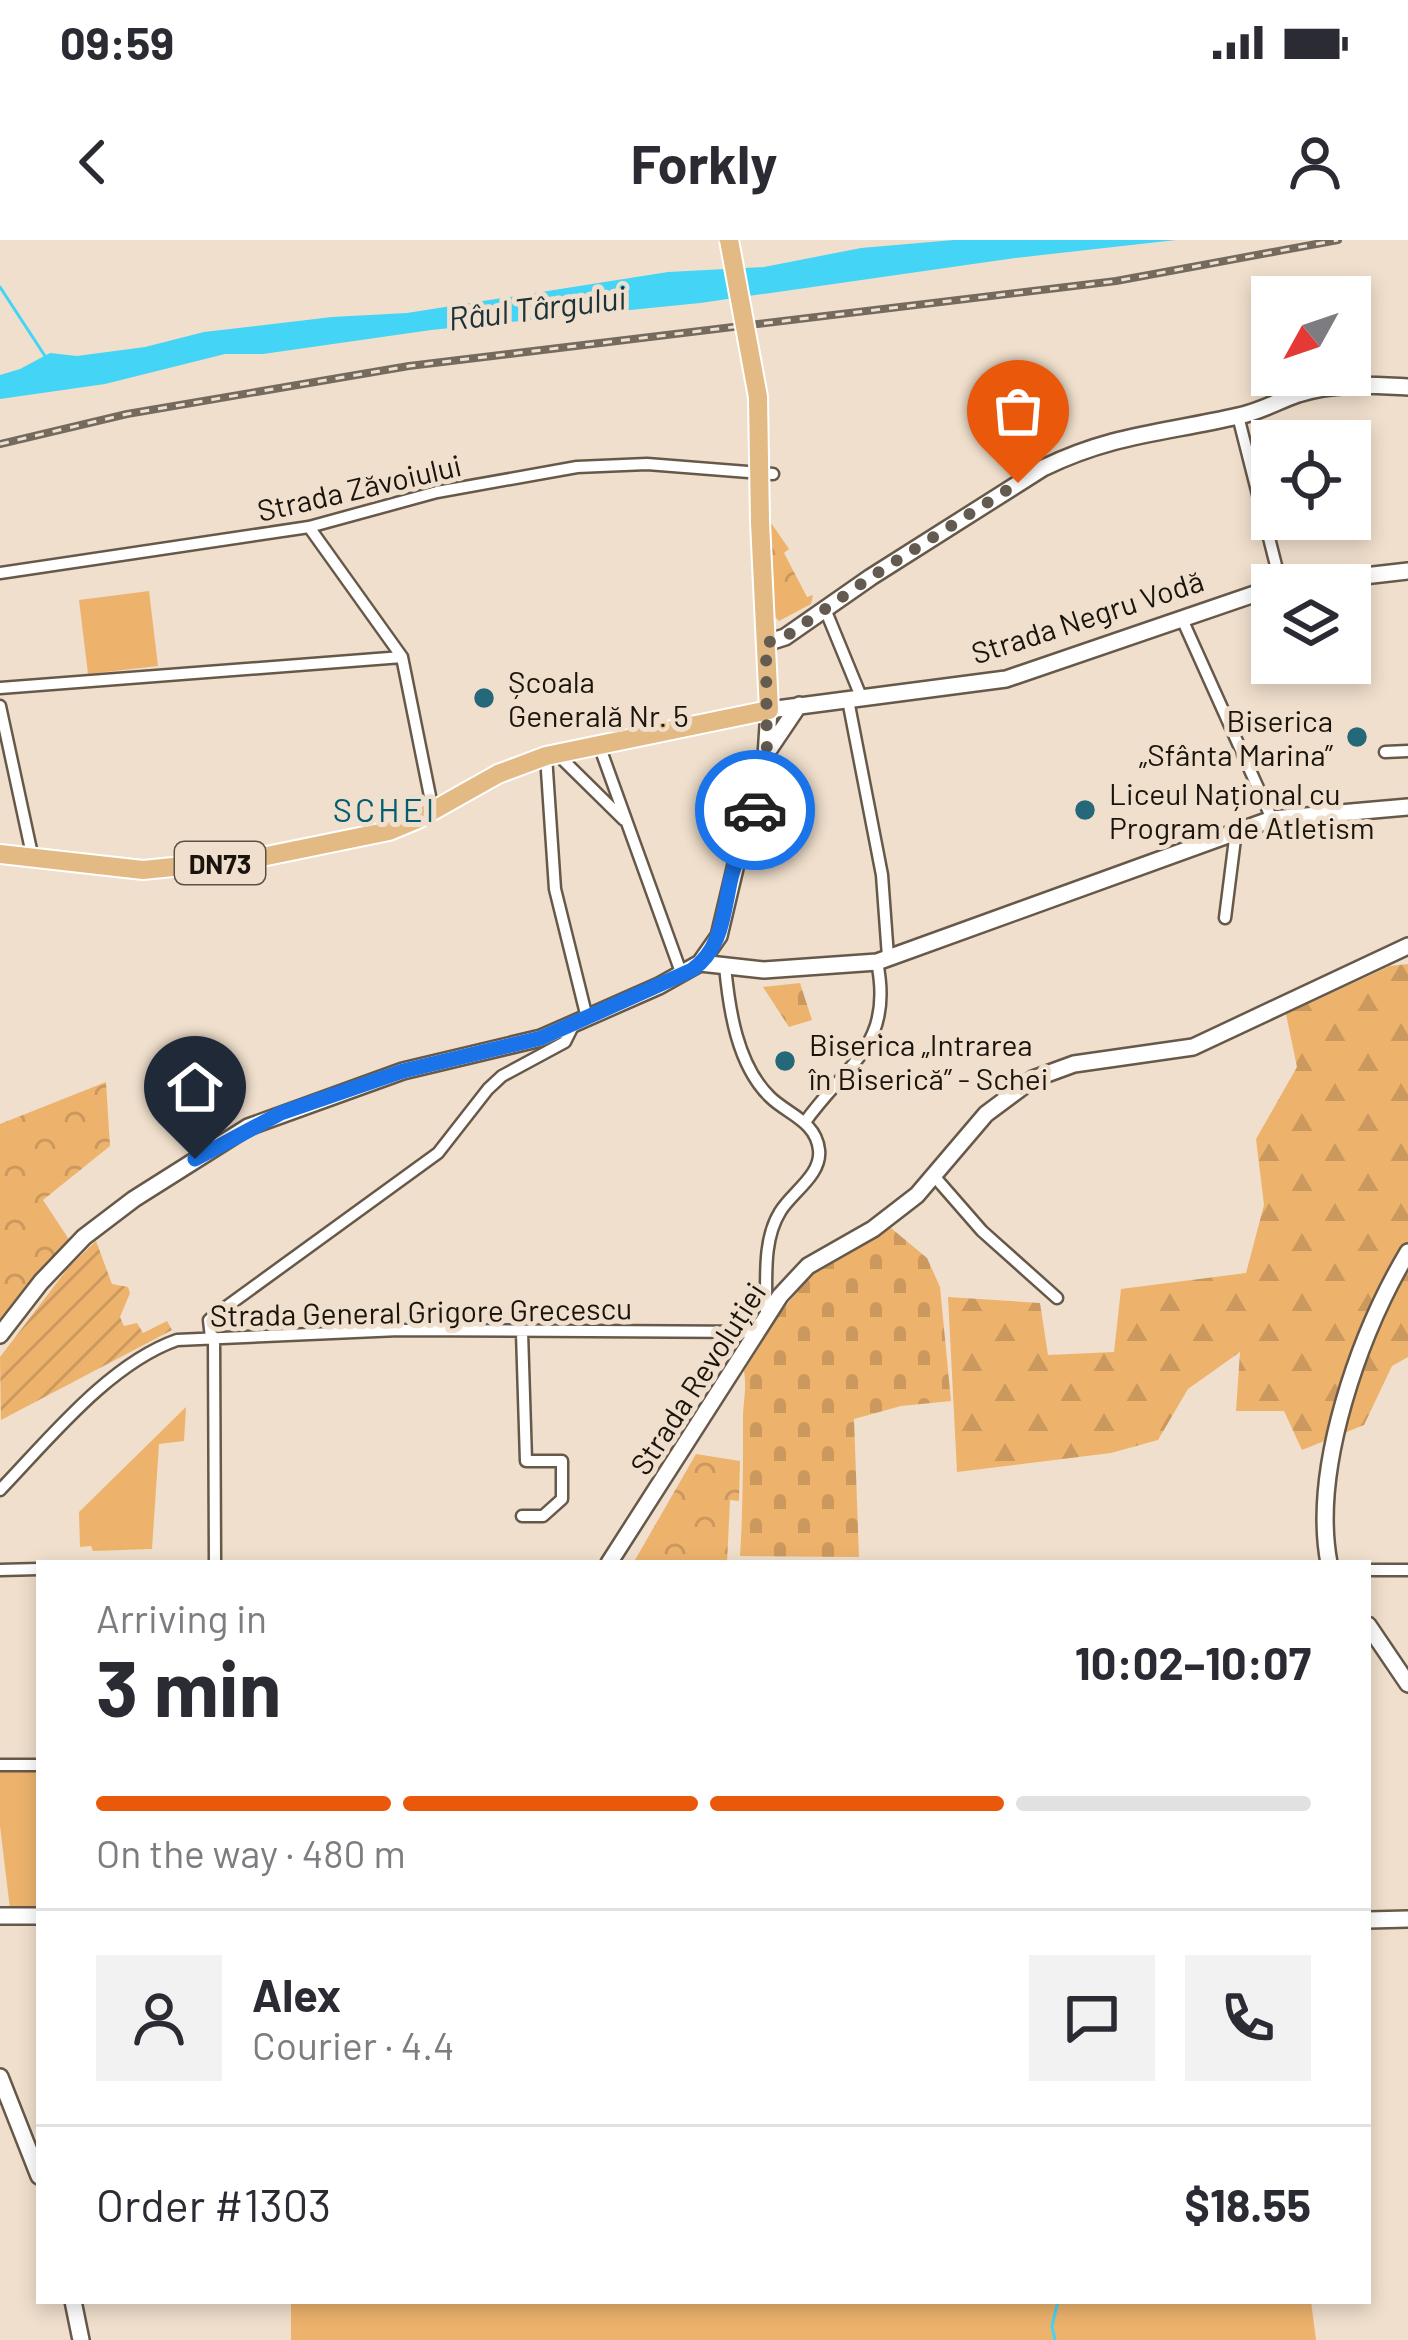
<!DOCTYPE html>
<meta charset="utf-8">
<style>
:root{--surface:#fff;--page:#f2f2f3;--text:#2b2b33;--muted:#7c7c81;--line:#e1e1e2;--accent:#ea580c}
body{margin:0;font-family:Barlow,sans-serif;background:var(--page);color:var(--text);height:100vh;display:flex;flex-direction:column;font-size:45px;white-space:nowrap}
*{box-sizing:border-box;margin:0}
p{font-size:39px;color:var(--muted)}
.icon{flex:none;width:66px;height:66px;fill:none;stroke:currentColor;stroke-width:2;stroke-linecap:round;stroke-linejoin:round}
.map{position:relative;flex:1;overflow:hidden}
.side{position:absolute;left:36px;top:1320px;width:1335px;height:744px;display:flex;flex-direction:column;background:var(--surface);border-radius:0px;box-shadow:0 6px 18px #0003}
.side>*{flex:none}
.needle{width:78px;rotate:230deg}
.fabs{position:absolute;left:1251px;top:36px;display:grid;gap:24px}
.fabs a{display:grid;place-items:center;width:120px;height:120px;border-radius:0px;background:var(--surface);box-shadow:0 6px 18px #0003;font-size:60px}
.pin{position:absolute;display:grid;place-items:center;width:102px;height:102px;color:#fff;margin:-123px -51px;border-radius:50% 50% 50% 0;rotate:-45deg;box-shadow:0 0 12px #0007}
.pin .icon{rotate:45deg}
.courier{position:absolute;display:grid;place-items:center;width:120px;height:120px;margin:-60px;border:9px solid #1a73e8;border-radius:50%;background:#fff;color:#222;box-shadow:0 3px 15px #0007}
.headline em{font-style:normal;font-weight:700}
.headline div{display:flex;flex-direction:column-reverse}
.headline{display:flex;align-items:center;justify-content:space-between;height:204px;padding:0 60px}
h1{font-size:78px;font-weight:700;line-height:90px}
.bar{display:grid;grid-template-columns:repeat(4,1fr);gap:18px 12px;align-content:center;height:144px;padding:0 60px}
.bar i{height:15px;border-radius:9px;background:var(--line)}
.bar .active{background:var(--accent)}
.bar p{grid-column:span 4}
.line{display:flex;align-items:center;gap:30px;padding:0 60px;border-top:3px solid var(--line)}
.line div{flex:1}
.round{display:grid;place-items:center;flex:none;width:126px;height:126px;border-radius:0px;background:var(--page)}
.status{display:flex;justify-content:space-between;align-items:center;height:84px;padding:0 60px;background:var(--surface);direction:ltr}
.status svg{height:33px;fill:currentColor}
header{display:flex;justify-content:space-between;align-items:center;height:156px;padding:0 60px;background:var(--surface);font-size:54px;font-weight:700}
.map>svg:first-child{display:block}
.grass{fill:#edb36d}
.forest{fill:url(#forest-firs)}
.cemetery{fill:url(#cemetery-stones)}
.park{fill:url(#park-crowns)}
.garden{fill:url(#garden-furrows)}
.water{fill:#43d4f6}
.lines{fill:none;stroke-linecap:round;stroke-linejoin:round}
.stream{stroke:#43d4f6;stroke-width:3}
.street-casing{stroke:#675949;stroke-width:15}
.secondary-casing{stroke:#675949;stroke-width:20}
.primary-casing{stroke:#fff;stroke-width:22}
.street{stroke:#fff;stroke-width:10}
.secondary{stroke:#fff;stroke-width:15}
.primary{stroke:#e3ba84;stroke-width:18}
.rail-casing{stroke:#746a5e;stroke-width:8}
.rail{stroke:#f0dfcc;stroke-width:3;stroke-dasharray:9;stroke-linecap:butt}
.primary-bridge-casing{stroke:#fff;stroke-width:22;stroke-linecap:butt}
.primary-bridge{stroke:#e3ba84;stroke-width:18}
.done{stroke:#645b50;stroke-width:12;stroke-dasharray:0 21.6}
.route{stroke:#1a73e8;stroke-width:15}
.poi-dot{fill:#246879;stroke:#f0dfcc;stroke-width:4.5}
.labels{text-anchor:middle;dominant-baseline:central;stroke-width:10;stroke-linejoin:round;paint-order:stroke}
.shield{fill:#f0dfcc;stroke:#5a5146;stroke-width:3}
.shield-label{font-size:27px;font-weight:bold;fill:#19140d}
.street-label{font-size:30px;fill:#19140d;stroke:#f0dfcc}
.poi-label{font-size:30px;fill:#19140d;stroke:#f0dfcc;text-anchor:start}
.water-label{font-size:33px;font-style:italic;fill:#1b3238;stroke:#f0dfcc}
.neighbourhood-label{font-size:33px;letter-spacing:3px;fill:#005e70;stroke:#f0dfcc}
</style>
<div class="status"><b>09:59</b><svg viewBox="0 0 49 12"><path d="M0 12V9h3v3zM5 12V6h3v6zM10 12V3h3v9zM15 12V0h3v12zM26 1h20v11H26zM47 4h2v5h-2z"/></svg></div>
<header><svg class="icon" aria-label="back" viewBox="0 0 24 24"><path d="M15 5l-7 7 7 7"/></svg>Forkly<svg class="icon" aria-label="person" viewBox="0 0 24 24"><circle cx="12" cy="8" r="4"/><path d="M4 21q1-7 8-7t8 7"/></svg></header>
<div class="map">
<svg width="1408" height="2100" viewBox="0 0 1408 2100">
<defs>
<pattern id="forest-firs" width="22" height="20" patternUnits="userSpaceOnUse" patternTransform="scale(3)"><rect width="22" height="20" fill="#edb36d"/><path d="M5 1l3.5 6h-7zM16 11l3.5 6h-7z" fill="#cb995d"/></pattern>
<pattern id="cemetery-stones" width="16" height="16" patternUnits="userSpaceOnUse" patternTransform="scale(3)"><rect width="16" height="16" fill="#edb36d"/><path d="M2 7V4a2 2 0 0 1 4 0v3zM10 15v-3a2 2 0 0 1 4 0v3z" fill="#cb995d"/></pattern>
<pattern id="park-crowns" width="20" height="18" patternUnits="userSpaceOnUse" patternTransform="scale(3)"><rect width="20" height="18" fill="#edb36d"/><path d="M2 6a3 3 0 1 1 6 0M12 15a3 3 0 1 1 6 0" fill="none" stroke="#cb995d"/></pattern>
<pattern id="garden-furrows" width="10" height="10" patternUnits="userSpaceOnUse" patternTransform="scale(3)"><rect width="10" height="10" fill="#edb36d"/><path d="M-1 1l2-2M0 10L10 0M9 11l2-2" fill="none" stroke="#cb995d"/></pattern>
</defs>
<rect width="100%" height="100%" fill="#f0dfcc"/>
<path class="grass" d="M149,351L158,426L88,434L79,360Z
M186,1167L184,1201L159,1204L152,1309L93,1311L91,1306L80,1307L79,1272Z
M0,1528H39V1669H10L0,1586Z
M291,2061H1311L1316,2100H291Z"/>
<path class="forest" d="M1408,724V1117L1392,1126L1364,1185L1302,1210L1284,1171H1236L1240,1112L1188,1149L1158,1200L1111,1213L957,1232L948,1057L1040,1063L1048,1115L1114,1112L1121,1049L1246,1033L1264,965L1256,899L1297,827L1286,774L1390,726Z"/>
<path class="cemetery" d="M800,743L812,780L789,787L763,747Z
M891,988L927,1018L940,1047L951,1161L901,1166L854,1179L859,1317L740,1316C743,1270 743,1225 743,1179C743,1161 747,1149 744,1131L776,1078L815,1030Z"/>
<path class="park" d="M767,277L789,309L784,313L807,357L813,355L811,364L779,381L772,374Z
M106,842L110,906L43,960L70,1001L0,1083V884Z
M696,1214L740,1221L739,1261L730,1260L727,1323L635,1320Z"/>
<path class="garden" d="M96,1001L112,1044L128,1047L130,1053L120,1077L124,1086L137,1083L143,1093L167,1081L172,1090L1,1180L0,1117L68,1028Z"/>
<path class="water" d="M954,0H1176L1015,18L700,63L431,90L263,114H225L105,144L0,159V135L20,129L50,113L77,116L145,107L204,92L332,77L407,73L668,32L764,27L861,8Z"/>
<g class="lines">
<path class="stream" d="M0,47L45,116
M1055,2100L1052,2086L1058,2061"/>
<defs>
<path id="street" d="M1238,176L1281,345
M309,287L402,417L433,571
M0,333L309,287L437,252L577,227L647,224L773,234
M825,369L862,459
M1182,379L1272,579
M0,448L402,417
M848,460L882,635L888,717
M0,466L33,619
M599,505L682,735
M1385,512L1408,511
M557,514L624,580
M546,516L555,649L587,778
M1225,678L1236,591
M725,726C729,769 737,825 770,857C787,874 816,881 819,910C822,935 791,953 780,972C762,1001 767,1041 766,1073
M805,882C848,822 894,805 877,722
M934,936L982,991L1057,1058
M214,1097L215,1323
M211,1098L209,1080L215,1075L438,913L488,849L502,836L565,802L574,784
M0,1250C50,1198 109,1124 177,1100L399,1090L757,1092
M522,1276H543L562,1259V1221H526L522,1092
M0,1330L39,1329
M1368,1330H1408
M0,1525H39"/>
<path id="secondary" d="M1286,345L1408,331
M766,403L785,397L871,337L1043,228C1113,194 1164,193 1238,176C1259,172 1278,161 1298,154C1335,142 1370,145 1408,147
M770,508L799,465
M700,723L764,730L877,722L1272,579L1408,567
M0,1095L41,1042L84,997L134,959L248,887L403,831L541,798L659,746L700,723L719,696L737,620L764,548L769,470L1006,439L1272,348
M609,1323L780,1056L808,1026L873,989L917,955L986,874L1033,839L1074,824L1193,807L1408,706
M1329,1323C1311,1228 1360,1093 1408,1012
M1368,1385L1408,1444
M0,1676H39
M1368,1680L1408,1679
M0,1837L39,1936
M73,2061L81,2100"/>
<path id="primary" d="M0,614L143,630L252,619L389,591L418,579L498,534L546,516L769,470L760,282"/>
</defs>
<use href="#street" class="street-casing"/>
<use href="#secondary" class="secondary-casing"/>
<use href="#primary" class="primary-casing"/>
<use href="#street" class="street"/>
<use href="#secondary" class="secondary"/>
<use href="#primary" class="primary"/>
<defs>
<path id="rail" d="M0,204L127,174L409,126L1116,41L1338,0"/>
</defs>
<use href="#rail" class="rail-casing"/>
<use href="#rail" class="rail"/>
<defs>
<path id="primary-bridge" d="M729,0L758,157L760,282"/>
</defs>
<use href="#primary-bridge" class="primary-bridge-casing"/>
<use href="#primary-bridge" class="primary-bridge"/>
</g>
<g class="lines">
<path class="done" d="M755,570L767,529L766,403L785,397L871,337L1018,243"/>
<path class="route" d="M195,919L281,873L403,831L541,798L692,730C724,707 723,670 732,634C739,612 746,591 755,570"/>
</g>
<g class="poi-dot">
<circle cx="484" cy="458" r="12"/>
<circle cx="1357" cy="497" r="12"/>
<circle cx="1085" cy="570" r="12"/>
<circle cx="785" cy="821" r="12"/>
</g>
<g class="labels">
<rect class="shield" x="175" y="602" width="90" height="42" rx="9"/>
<g class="shield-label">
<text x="220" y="623">DN73</text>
</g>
<g class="street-label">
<text transform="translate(359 247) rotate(-13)">Strada Zăvoiului</text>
<text transform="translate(1087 376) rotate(-18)">Strada Negru Vodă</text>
<text transform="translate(421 1071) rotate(-1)">Strada General Grigore Grecescu</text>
<text transform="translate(697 1138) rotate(-57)">Strada Revoluției</text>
</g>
<g class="poi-label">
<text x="508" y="441">Școala<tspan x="508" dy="34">Generală Nr. 5</tspan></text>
<text x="1333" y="480" text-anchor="end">Biserica<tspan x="1333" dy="34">„Sfânta Marina”</tspan></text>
<text x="1109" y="553">Liceul Național cu<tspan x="1109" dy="34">Program de Atletism</tspan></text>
<text x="809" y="804">Biserica „Intrarea<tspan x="809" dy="34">în Biserică” - Schei</tspan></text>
</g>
<g class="water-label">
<text transform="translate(537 67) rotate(-7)">Râul Târgului</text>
</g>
<g class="neighbourhood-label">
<text x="385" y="569">SCHEI</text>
</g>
</g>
</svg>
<div class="fabs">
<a><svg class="needle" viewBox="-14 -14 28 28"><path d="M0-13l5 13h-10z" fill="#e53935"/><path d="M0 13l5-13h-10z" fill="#7c7c81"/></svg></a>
<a><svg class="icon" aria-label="locate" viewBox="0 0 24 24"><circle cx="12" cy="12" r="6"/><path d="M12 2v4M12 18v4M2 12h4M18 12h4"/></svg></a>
<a><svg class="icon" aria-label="layers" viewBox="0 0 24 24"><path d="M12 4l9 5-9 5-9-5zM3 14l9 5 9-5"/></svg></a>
</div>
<div class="pin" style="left:1018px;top:243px;background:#ea580c"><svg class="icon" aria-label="bag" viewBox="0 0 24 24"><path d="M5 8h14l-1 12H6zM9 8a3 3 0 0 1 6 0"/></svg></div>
<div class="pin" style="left:195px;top:919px;background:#1f2937"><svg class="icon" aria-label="home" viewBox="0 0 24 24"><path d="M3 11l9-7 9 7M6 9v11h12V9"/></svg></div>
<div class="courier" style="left:755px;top:570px"><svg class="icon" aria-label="car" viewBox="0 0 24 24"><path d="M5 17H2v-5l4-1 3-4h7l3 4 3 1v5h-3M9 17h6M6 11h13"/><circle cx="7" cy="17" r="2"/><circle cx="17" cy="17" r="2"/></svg></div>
<section class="side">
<div class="headline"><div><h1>3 min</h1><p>Arriving in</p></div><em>10:02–10:07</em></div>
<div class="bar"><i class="active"></i><i class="active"></i><i class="active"></i><i></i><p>On the way · 480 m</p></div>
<div class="line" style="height:216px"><a class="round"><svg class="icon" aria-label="person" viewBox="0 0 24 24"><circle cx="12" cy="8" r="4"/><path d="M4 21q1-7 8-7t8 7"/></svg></a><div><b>Alex</b><p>Courier · 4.4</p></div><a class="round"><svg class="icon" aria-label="chat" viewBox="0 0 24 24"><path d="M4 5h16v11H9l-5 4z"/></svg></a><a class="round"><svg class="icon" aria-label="phone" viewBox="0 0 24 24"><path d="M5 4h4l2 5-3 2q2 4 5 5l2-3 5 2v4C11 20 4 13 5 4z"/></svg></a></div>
<div class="line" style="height:156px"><div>Order #1303</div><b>$18.55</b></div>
</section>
</div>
